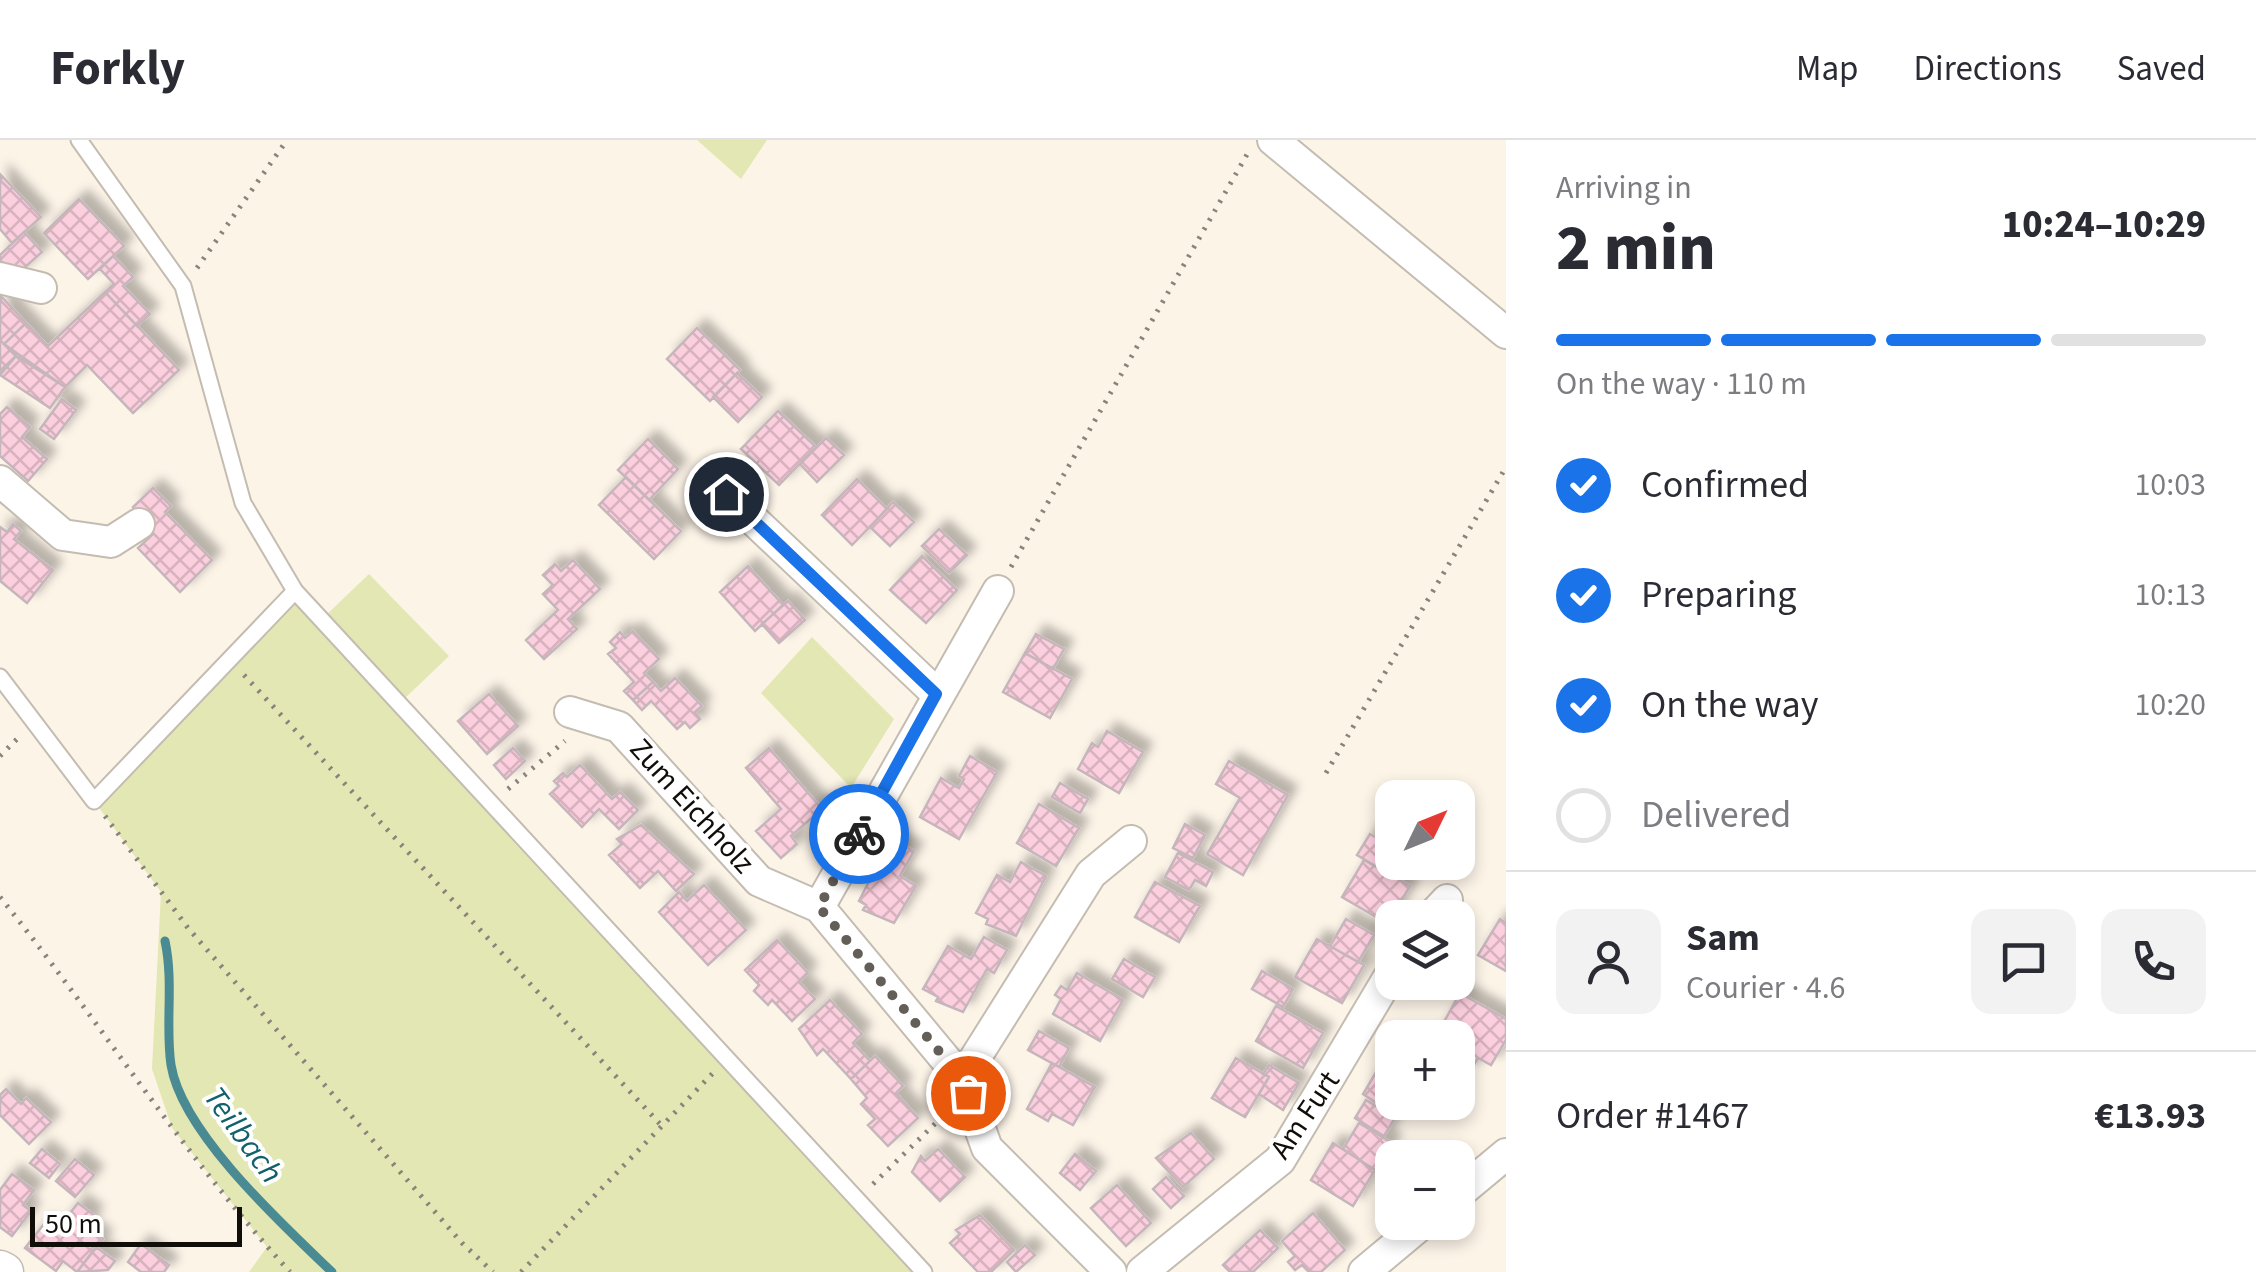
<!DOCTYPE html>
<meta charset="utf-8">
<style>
:root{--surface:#fff;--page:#f2f2f3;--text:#2b2b33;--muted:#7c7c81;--line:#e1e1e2;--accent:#1a73e8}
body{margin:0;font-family:"Source Sans 3",sans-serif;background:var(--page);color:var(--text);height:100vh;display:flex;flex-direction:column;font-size:38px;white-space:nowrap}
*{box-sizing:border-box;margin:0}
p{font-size:32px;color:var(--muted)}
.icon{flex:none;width:55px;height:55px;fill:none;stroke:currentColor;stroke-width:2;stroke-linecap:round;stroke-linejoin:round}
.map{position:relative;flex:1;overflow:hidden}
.sheet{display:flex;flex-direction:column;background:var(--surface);width:750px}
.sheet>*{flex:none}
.needle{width:65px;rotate:47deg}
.tools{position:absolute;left:1375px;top:640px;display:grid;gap:20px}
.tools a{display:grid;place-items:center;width:100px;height:100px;border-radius:20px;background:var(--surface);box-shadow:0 5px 15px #0003;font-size:50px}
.scale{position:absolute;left:30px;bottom:25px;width:212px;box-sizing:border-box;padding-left:10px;border:5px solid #110e0a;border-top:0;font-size:28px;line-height:35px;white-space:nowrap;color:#110e0a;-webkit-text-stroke:8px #fff;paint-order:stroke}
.pin{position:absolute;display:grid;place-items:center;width:85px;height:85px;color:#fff;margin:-42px;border:5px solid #fff;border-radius:50%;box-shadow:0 2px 10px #0007}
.courier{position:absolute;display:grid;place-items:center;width:100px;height:100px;margin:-50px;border:8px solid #1a73e8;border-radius:50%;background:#fff;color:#222;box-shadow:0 2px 12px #0007}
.summary em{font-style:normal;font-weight:800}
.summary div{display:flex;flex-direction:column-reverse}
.summary{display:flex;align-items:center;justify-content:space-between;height:170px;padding:0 50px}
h1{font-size:65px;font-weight:800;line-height:75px}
.bar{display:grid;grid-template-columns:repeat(4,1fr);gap:15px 10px;align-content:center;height:120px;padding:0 50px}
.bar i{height:12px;border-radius:8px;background:var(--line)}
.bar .on{background:var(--accent)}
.bar p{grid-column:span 4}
.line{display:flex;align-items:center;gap:25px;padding:0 50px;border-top:2px solid var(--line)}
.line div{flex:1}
.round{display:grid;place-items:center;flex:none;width:105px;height:105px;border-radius:20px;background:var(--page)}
ol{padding:0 50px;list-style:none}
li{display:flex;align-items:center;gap:30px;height:110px}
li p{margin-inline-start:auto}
li .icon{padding:10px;border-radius:50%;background:var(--accent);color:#fff;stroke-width:4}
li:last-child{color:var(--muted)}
li i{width:55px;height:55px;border:5px solid var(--line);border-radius:50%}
header{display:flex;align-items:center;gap:60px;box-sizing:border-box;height:140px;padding:0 50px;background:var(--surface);border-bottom:2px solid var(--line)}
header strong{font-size:48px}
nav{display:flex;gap:55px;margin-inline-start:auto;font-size:35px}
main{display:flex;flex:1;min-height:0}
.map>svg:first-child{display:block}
.green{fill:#e3e7b3}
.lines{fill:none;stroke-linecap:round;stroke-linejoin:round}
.stream{stroke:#498a93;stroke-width:9}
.building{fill:url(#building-cross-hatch);stroke:#c5b6bb;stroke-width:2.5;filter:url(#shadow)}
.service-casing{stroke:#c4bcb1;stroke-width:19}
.minor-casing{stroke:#c4bcb1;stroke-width:34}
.tertiary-casing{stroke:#c4bcb1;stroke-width:41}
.path{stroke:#89837b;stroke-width:5;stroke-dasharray:2.5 8;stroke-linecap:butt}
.service{stroke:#fff;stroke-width:15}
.minor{stroke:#fff;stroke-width:30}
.tertiary{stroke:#fff;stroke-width:38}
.done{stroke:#645e58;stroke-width:10;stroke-dasharray:0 18}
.route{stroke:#1a73e8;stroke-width:12}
.labels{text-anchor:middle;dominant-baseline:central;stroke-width:8;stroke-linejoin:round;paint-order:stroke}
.street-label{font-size:30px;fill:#110e0a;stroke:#fff}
.water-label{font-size:32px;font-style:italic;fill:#11616c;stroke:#fff}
</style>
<header>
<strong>Forkly</strong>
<nav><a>Map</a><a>Directions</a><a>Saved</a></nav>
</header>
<main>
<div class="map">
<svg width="1506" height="1132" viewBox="0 0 1506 1132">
<defs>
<pattern id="building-cross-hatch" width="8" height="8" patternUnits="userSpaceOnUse" patternTransform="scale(2.5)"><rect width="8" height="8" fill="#fccfde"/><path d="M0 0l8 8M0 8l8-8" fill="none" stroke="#d7b1bd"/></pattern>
<filter id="shadow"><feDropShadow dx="9" dy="-9" stdDeviation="5" flood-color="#0004"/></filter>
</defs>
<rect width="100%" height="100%" fill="#fdf4e8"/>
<path class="green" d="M697,0H767L741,39Z
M369,434L449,516L400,563L924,1132H249L267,1107L172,988L152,929L161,752L94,661L295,451L322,479Z
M812,497L894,579L851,648L761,553Z"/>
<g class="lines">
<path class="stream" d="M165,801C174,843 165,885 171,925C182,993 283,1085 332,1132"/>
</g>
<path class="building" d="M0,34L41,77L12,103L0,89Z
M79,59L124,106L88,139L44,93Z
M24,92L42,112L13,138L0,124V115Z
M113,116L133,137L123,146L150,174L137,186L105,152L114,144L100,129Z
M105,152L179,230L133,273L87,225L65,247L4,204L26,183L48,206Z
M0,155L26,183L4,204L16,216L0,231Z
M697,188L740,230L710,261L667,219Z
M16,216L65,247L50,268L0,235Z
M737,233L762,257L738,282L713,257Z
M62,259L76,270L54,299L40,289Z
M7,267L30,287L22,297L47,319L28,341L0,316V274Z
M778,271L816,307L779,345L741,309Z
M826,298L844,315L817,342L800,324Z
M648,299L678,329L649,360L618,330Z
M626,337L681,391L654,419L599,365Z
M857,339L887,369L852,405L822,375Z
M153,348L171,366L165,372L212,420L180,452L138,408L153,394L149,390L152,387L133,367Z
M893,362L914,382L890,406L870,387Z
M13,384L21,391L14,399L53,430L27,463L0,441V387L7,392Z
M939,389L967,415L949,433L922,406Z
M922,416L957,450L926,483L890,450Z
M573,420L600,449L568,479L577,489L544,519L526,500L558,470L543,454L553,445L543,435L555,424L561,431Z
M748,426L783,465L755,491L720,452Z
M788,461L805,480L779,503L762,484Z
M633,491L659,519L644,533L653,542L633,560L624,551L634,542L608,514L616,508L610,502L620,492L625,498Z
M1036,494L1064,509L1053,529L1025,513Z
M1025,513L1072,539L1050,578L1003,552Z
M675,538L702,566L695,572L700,579L690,588L685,582L677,589L651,561L642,570L633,560L653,542L661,551Z
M489,554L518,586L487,614L458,581Z
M1107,591L1143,612L1119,653L1078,629L1092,603L1098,607Z
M513,608L525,621L506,639L494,625Z
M769,608L822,669L791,696L797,704L781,718L756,691L781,669L746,628Z
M970,616L997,632L959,699L920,677L941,638L959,648L964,639L959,636Z
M1229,621L1288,655L1243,735L1207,714L1240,658L1216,644Z
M580,625L612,659L620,652L638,670L619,689L599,669L582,687L550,654L559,646L554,641L563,633L567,637Z
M1060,643L1088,659L1080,673L1052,657Z
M1039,664L1079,688L1056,726L1017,703Z
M1185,684L1205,695L1193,718L1173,708Z
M641,685L694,734L676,751L658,731L640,748L609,715L622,704L617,699Z
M1370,694L1392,707V722H1400L1392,736L1357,715Z
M891,698L914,711L900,736L916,746L894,783L863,770L866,765L859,761Z
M1178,713L1213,732L1206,746L1195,740L1189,750L1165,737Z
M1364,720L1410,746L1388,784L1342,757Z
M1021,722L1046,736L1016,796L986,784L988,779L976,773L997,735L1010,742Z
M1155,742L1200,766L1179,802L1135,777Z
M704,745L746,790L708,825L659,772L679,752L687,761Z
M1346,779L1374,795L1358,822L1330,806Z
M1500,779L1506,783V831L1478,815Z
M984,797L1007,810L994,833L987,829L963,872L936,861L938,857L923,849L948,806L971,819Z
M1317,799L1364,825L1342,863L1295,837Z
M777,800L808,833L799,842L815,859L792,881L772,860L768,865L754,851L759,845L745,830Z
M1124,819L1155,837L1143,857L1112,839Z
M1262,831L1293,849L1283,867L1252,849Z
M1077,833L1123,860L1100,901L1053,874L1061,859L1055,855L1061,846L1067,850Z
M1460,853L1506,879V900L1491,925L1478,918L1470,932L1458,924V898H1435Z
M830,860L862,894L853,903L870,921L851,939L823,909L817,915L799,889Z
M1276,866L1323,893L1303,928L1256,901Z
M1039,891L1069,908L1059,927L1028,910Z
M1388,912L1392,915V962H1407L1398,977L1363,954Z
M875,916L903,946L896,953L918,978L888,1006L868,985L875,979L861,964L867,958L851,939Z
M1236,918L1269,937L1245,977L1212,958Z
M1052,923L1095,947L1073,985L1052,974L1048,981L1027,969Z
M1269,925L1299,943L1283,970L1259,954L1269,937L1263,934Z
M6,949L21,964L26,958L51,982L29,1004L0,975V955Z
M1366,960L1395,978L1384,996L1355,978Z
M1359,983L1392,1003L1375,1030L1343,1009Z
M1191,993L1214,1019L1183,1047L1156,1018Z
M1333,1003L1375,1030L1353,1066L1311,1040Z
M42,1009L60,1024L49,1038L30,1023Z
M938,1009L965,1037L940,1061L912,1032L921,1016L925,1021Z
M1075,1014L1096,1031L1080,1050L1060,1033Z
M75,1019L94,1035L75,1057L56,1041Z
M12,1034L34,1050L23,1065L31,1071L12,1096L0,1087V1050Z
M1166,1037L1184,1056L1171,1068L1153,1049Z
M1117,1045L1151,1083L1126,1106L1091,1068Z
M78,1063L94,1075L86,1086L103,1099L77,1132L63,1121L56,1131L25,1108L44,1084L55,1092Z
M1313,1073L1345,1110L1321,1132H1309L1302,1125L1295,1130L1288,1122L1295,1116L1282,1101Z
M980,1075L1014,1110L991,1132H978L950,1103L960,1094L956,1090Z
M1260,1090L1278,1108L1253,1132H1230L1223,1125Z
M141,1104L169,1125L164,1132H141L128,1122Z
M1025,1105L1035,1115L1016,1132L1007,1122Z
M96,1107L115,1121L108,1130L77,1132Z"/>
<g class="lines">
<defs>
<path id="service" d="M79,0L183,146L243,363L295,451L924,1132
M0,537L94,661L295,451"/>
<path id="minor" d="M1273,0L1506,193
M0,138L41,148
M0,341L63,395L111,402L139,384
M726,354L936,553
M570,572L619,587L759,741L819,767L962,939L987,1008L1111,1132
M819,767L998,451
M1430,778L1447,760
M962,939L1091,734L1131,701
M1458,1054L1506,1014
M1142,1132L1280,1020L1392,832
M1364,1132L1424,1082"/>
<path id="tertiary" d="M0,1130L4,1132"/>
</defs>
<use href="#service" class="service-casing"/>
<use href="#minor" class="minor-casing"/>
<use href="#tertiary" class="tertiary-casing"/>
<path class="path" d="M197,128L287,0
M1011,427L1249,11
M244,535L660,984
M0,616L20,596
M1326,633L1506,327
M508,649L565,601
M105,676L188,788L462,1103L493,1132
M0,757C99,880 183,1015 290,1132
M873,1044L944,975
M521,1132L713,933"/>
<use href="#service" class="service"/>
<use href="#minor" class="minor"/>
<use href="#tertiary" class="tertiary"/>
</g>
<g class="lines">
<path class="done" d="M859,694L819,767L962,939L968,953"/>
<path class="route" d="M726,354L936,554L859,694"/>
</g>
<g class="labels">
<g class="street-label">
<text transform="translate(692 666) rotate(48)">Zum Eichholz</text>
<text transform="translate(1305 975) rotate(-56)">Am Furt</text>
</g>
<g class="water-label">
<text transform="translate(243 995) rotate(54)">Teilbach</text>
</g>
</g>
</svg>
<div class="tools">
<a><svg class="needle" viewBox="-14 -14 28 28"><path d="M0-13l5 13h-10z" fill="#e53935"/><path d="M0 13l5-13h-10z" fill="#7c7c81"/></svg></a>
<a><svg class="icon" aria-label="layers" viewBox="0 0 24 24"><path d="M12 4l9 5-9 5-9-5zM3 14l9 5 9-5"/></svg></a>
<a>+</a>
<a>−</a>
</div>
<div class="scale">50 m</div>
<div class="pin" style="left:968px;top:953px;background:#ea580c"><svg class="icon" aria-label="bag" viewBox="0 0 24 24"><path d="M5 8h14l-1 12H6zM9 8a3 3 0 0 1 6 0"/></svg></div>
<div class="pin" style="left:726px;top:354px;background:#1f2937"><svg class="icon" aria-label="home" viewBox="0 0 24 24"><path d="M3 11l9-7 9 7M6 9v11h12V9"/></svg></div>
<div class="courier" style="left:859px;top:694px"><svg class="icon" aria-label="bike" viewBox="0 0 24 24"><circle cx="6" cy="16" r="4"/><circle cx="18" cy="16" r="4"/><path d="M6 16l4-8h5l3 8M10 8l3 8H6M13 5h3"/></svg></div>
</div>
<section class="sheet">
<div class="summary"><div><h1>2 min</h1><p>Arriving in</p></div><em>10:24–10:29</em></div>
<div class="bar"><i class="on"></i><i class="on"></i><i class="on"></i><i></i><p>On the way · 110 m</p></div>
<ol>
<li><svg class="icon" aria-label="check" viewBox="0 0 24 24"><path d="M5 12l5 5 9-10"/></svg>Confirmed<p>10:03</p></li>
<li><svg class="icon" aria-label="check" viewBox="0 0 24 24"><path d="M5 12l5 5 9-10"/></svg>Preparing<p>10:13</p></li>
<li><svg class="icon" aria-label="check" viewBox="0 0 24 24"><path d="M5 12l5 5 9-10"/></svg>On the way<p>10:20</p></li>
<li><i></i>Delivered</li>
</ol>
<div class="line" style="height:180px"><a class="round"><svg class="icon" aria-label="person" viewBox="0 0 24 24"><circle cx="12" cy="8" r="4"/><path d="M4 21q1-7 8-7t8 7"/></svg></a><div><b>Sam</b><p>Courier · 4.6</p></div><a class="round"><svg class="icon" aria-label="chat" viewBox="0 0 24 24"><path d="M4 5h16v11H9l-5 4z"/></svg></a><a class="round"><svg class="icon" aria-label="phone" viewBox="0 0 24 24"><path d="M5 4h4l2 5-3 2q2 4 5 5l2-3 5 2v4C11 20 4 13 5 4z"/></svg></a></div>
<div class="line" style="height:130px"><div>Order #1467</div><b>€13.93</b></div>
</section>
</main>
